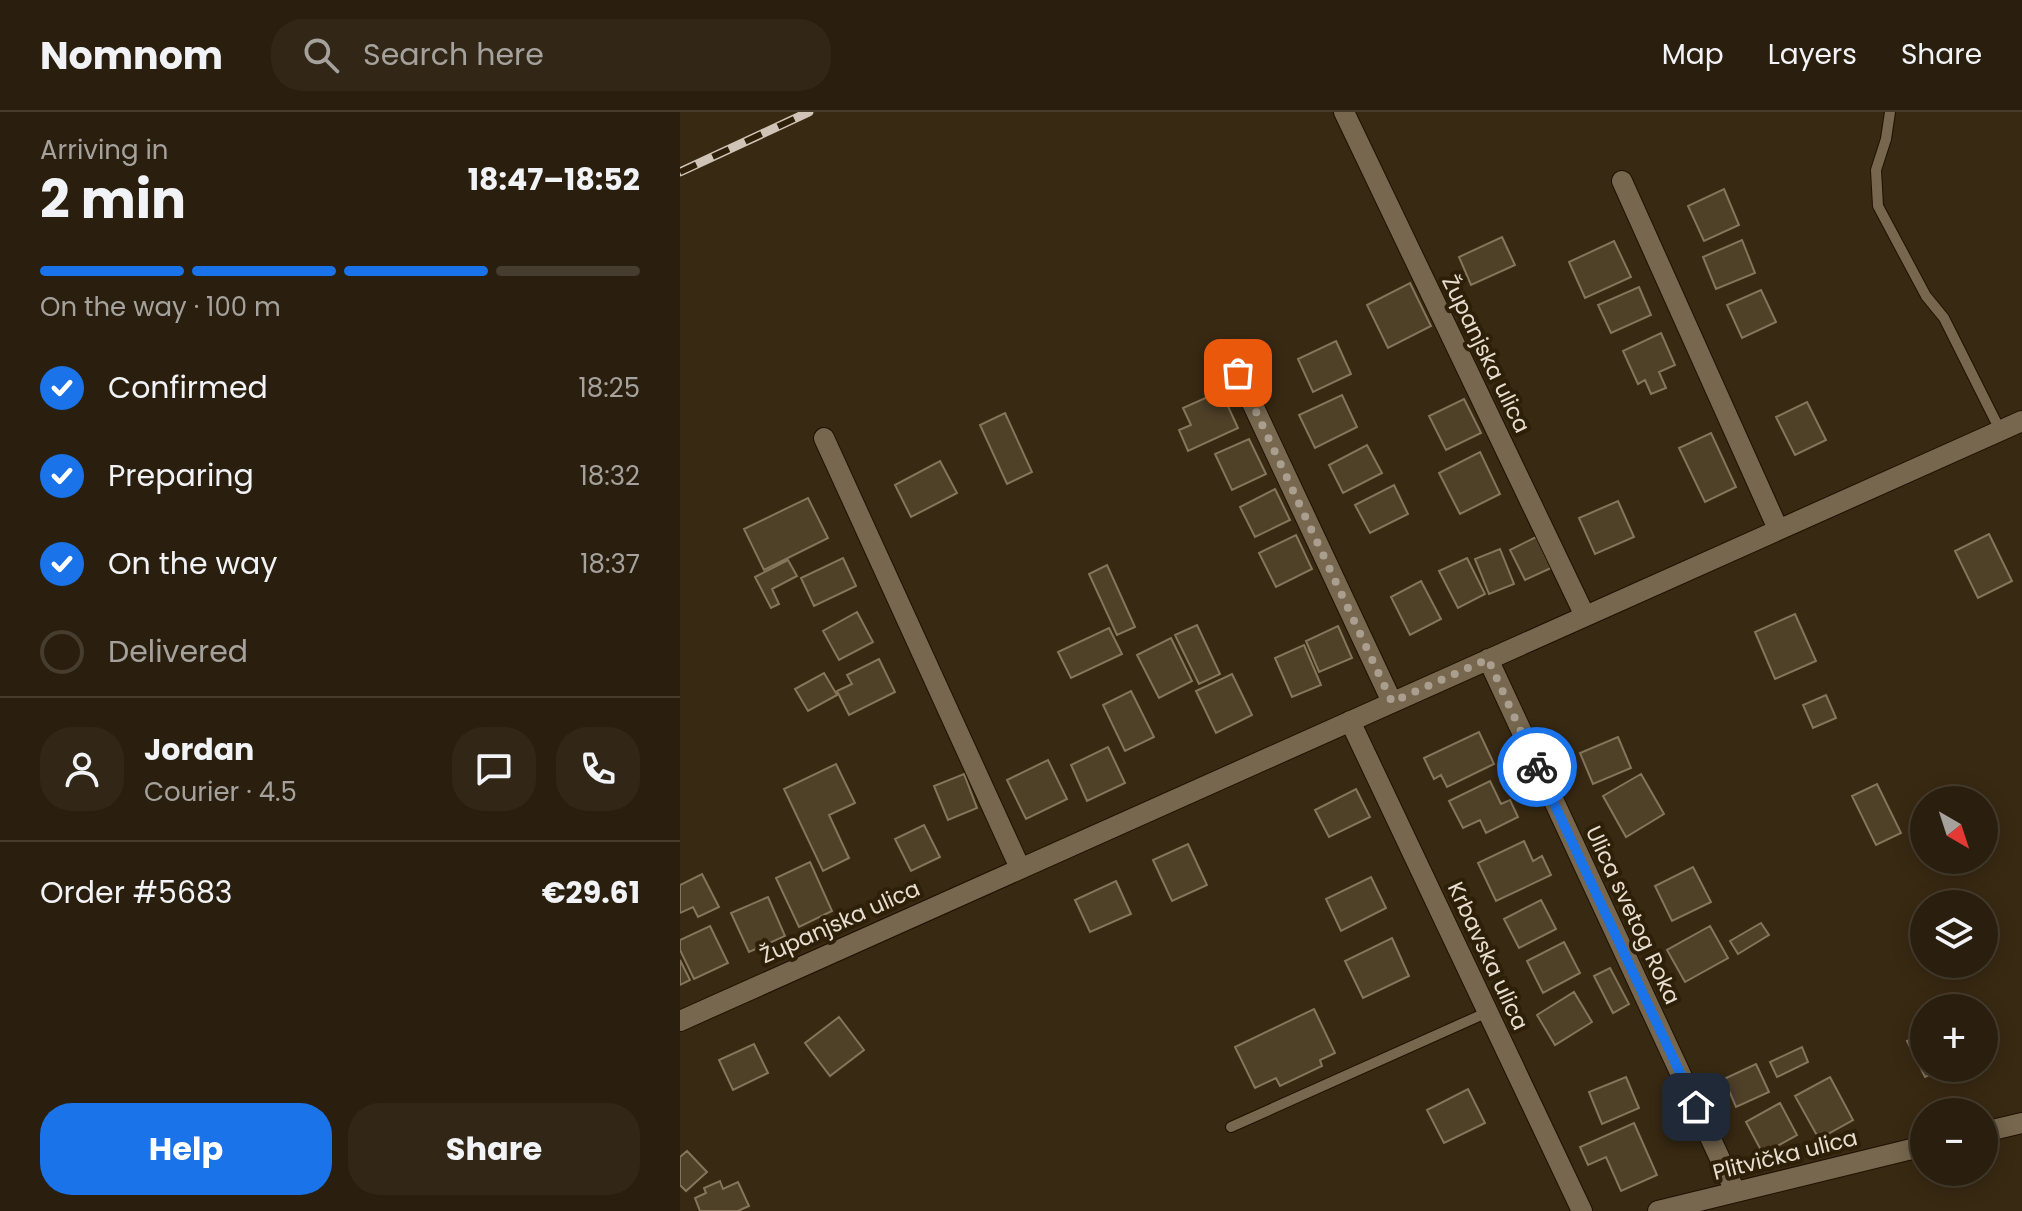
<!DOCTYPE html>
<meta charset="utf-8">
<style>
:root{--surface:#2a1f0e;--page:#322717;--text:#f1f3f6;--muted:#a5a29e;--line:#463d2e;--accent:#1a73e8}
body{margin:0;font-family:Poppins,sans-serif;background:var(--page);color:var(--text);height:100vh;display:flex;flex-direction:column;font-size:30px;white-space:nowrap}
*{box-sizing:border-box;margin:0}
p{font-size:26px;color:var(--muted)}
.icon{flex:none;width:44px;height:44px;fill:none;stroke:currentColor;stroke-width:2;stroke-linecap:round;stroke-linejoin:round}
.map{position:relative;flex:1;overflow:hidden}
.sheet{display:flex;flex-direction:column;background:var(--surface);width:680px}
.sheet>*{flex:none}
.needle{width:52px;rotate:141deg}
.buttons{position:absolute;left:1230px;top:674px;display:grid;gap:16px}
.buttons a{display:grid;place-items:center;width:88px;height:88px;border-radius:50%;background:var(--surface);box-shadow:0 4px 20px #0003,0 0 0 2px var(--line);font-size:40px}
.pin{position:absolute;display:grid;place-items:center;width:68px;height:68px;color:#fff;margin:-34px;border-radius:16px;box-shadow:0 4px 12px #0006}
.courier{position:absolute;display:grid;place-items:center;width:80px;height:80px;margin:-40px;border:6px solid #1a73e8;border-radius:50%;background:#fff;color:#222;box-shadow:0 2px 10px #0007}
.headline em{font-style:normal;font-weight:700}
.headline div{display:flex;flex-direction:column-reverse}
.headline{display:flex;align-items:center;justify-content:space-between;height:136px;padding:0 40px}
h1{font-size:52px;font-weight:700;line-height:60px}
.bar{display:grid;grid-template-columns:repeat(4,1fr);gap:12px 8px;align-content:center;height:96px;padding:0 40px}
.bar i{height:10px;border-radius:6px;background:var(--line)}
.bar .on{background:var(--accent)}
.bar p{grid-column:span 4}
.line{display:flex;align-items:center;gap:20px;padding:0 40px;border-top:2px solid var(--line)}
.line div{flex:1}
.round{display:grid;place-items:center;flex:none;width:84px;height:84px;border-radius:32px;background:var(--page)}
ol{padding:0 40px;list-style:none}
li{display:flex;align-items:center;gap:24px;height:88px}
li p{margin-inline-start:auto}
li .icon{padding:8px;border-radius:50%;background:var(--accent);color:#fff;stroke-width:4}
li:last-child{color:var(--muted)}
li i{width:44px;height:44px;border:4px solid var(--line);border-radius:50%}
.action{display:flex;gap:16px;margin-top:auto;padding:16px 40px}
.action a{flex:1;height:92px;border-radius:32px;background:var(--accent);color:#fff;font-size:32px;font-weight:700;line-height:92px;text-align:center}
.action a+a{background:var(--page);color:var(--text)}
header{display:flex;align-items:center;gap:48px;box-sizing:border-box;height:112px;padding:0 40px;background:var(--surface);border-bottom:2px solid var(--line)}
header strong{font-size:38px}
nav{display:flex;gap:44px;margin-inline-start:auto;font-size:28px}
.search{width:560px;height:72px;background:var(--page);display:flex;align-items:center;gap:20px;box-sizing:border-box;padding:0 28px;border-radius:32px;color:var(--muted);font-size:30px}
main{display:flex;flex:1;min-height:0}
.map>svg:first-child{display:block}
.building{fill:#4f4028;stroke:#85755b;stroke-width:2}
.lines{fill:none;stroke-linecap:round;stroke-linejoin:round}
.lane-casing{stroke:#1f1100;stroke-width:12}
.street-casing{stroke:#1f1100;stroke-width:22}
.lane{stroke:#77674e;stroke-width:10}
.street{stroke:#77674e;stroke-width:20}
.rail-casing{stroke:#cfc4b5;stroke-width:9}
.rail{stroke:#2d1f08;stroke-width:6;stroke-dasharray:18;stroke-linecap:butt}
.done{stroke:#aa9f8e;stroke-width:8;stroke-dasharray:0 14.4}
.route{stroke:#1a73e8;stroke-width:10}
.labels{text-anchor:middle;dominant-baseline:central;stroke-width:8;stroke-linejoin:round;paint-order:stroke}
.street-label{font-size:22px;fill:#e8ded0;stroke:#2d1f08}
</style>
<header>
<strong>Nomnom</strong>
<div class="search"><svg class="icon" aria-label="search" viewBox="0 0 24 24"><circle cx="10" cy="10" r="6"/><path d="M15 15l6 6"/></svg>Search here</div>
<nav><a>Map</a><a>Layers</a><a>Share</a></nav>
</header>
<main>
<section class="sheet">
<div class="headline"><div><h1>2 min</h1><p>Arriving in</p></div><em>18:47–18:52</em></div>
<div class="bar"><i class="on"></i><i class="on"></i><i class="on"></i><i></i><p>On the way · 100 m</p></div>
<ol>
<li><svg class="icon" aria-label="check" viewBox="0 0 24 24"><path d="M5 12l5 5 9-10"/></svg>Confirmed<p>18:25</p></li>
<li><svg class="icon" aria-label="check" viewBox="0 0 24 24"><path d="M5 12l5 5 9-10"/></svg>Preparing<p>18:32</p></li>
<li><svg class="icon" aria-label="check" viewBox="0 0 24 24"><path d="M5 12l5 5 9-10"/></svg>On the way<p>18:37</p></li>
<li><i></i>Delivered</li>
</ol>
<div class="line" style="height:144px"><a class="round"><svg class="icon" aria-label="person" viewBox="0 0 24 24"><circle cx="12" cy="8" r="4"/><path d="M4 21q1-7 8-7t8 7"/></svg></a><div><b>Jordan</b><p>Courier · 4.5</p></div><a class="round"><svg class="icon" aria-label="chat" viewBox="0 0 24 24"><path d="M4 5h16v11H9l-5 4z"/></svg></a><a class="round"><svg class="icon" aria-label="phone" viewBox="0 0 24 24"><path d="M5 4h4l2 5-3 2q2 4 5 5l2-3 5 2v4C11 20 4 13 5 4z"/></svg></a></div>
<div class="line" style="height:104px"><div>Order #5683</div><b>€29.61</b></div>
<div class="action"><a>Help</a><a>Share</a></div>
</section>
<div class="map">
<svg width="1342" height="1099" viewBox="0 0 1342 1099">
<rect width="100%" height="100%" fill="#382912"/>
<path class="building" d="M1044,77L1059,113L1024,129L1008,94Z
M822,125L835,153L791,173L779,145Z
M1062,128L1075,161L1036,177L1023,145Z
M934,129L951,165L905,186L889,150Z
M730,171L751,214L708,236L687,193Z
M959,175L971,203L931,221L918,193Z
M1081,178L1096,210L1062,226L1047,193Z
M981,221L995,253L979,260L986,276L971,282L965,268L958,272L943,239Z
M656,229L671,262L633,280L618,247Z
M541,279L558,316L508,339L499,318L511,313L503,296Z
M662,283L677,315L635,336L619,303Z
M784,287L801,321L766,338L749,304Z
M1127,290L1146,328L1115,343L1096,305Z
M325,301L352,360L327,372L300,313Z
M1031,321L1056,375L1025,390L999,336Z
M569,327L586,362L552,378L535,342Z
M687,333L702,361L663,381L649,353Z
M800,340L820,382L780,402L759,361Z
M260,349L277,381L231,405L215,373Z
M714,373L728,402L690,421L675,393Z
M595,377L610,408L575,425L560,395Z
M128,386L148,426L84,458L64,417Z
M938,389L954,425L915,442L899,406Z
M1309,422L1332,469L1298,486L1275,439Z
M616,423L632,457L596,475L579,441Z
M856,425L871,456L845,468L830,438Z
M820,437L834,472L809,482L795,447Z
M163,446L176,474L134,494L121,466Z
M787,446L805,482L778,496L759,459Z
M108,448L117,464L92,477L99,492L91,496L75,465Z
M427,453L455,515L437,523L409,462Z
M741,469L761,507L730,523L711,485Z
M177,500L193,530L159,548L143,519Z
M1115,502L1136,549L1095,567L1075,520Z
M517,513L540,562L519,572L495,523Z
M658,514L672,546L639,560L626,529Z
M429,516L442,542L391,566L378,540Z
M491,526L512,569L479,586L457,543Z
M624,533L641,573L612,585L595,546Z
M199,547L215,580L169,603L157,579L172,572L167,563Z
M144,561L157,583L128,599L115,577Z
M552,562L572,603L536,621L516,579Z
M451,579L474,625L445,639L423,593Z
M1146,583L1156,606L1133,616L1123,593Z
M799,620L814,652L767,675L761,663L754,667L744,646Z
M938,625L951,656L913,672L900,641Z
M428,635L445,671L407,689L391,653Z
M368,648L387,687L346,707L327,668Z
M156,652L175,691L149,703L169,746L143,759L104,677Z
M284,662L297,696L268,708L254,674Z
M961,662L984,702L946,725L923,684Z
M810,669L821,692L830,688L838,705L806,721L800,708L783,716L769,689Z
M1197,672L1221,721L1196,733L1172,684Z
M676,677L690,705L649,725L635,698Z
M244,713L260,745L231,759L215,727Z
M844,729L853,749L862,744L871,763L816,789L798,751Z
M508,732L527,773L492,789L473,748Z
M130,750L152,799L119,815L96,766Z
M1013,755L1031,790L992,809L975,774Z
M22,762L39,795L18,805L13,795L0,801V773Z
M691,765L706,796L661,819L646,787Z
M436,769L451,802L410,820L395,788Z
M88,785L105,824L69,840L51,801Z
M861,788L876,817L839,836L824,807Z
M1081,811L1089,823L1058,842L1050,829Z
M30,814L48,851L14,867L0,838V828Z
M1030,814L1048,846L1005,870L987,838Z
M712,826L729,864L683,886L665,849Z
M884,830L900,861L863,881L847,849Z
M0,848L10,868L0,873Z
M930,856L949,892L933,901L914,864Z
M894,880L912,910L875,933L857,903Z
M634,897L655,941L640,948L642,954L600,974L596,966L575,976L555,935Z
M159,905L184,938L150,964L125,931Z
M1244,921V956H1263L1245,965L1227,929Z
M74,932L88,961L53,978L39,948Z
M1122,935L1128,950L1097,965L1090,950Z
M1076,952L1089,980L1056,995L1044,967Z
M946,965L959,996L922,1012L909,980Z
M1150,965L1173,1008L1139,1027L1115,984Z
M788,977L805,1011L764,1031L747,998Z
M1100,991L1117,1023L1083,1042L1066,1010Z
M954,1011L977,1063L941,1079L926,1045L908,1053L900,1035Z
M7,1039L27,1060L6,1079L0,1073V1045Z
M40,1069L43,1077L58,1070L69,1094L58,1099H20L15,1086L26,1081L24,1076Z"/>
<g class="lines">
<defs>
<path id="lane" d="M1210,0L1206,27L1196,58L1198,94L1246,184L1264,206L1320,318
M551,1015L808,900"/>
<path id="street" d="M664,0L905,504
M942,69L1098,417
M558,261L712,590
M144,326L340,756
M808,547L1055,1079
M670,609L902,1099
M0,909L1342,309
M1304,1020L1342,1011
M978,1099L1244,1034"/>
</defs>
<use href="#lane" class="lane-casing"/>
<use href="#street" class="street-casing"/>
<use href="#lane" class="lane"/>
<use href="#street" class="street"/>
<defs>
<path id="rail" d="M0,60L129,0"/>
</defs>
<use href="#rail" class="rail-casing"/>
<use href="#rail" class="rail"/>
</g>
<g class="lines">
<path class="done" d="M558,261L712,590L808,547L857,655"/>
<path class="route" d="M857,655L1016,995"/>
</g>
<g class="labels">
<g class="street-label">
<text transform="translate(806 242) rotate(64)">Županjska ulica</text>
<text transform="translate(953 803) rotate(65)">Ulica svetog Roka</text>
<text transform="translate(160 810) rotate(-24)">Županjska ulica</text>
<text transform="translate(808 844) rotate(65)">Krbavska ulica</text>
<text transform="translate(1105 1043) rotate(-14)">Plitvička ulica</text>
</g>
</g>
</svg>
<div class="buttons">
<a><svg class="needle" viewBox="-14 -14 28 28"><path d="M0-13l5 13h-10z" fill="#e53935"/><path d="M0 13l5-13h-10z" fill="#a5a29e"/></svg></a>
<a><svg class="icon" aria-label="layers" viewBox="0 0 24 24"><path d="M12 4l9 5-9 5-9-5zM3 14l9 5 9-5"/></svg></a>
<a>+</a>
<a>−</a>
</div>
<div class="pin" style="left:558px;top:261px;background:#ea580c"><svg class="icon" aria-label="bag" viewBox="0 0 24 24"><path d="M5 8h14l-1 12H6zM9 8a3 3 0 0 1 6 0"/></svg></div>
<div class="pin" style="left:1016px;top:995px;background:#1f2937"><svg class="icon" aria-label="home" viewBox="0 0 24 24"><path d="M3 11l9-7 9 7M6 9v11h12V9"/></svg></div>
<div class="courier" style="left:857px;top:655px"><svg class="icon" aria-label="bike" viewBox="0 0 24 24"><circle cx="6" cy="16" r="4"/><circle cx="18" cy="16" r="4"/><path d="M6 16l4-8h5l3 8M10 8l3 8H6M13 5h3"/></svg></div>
</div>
</main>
